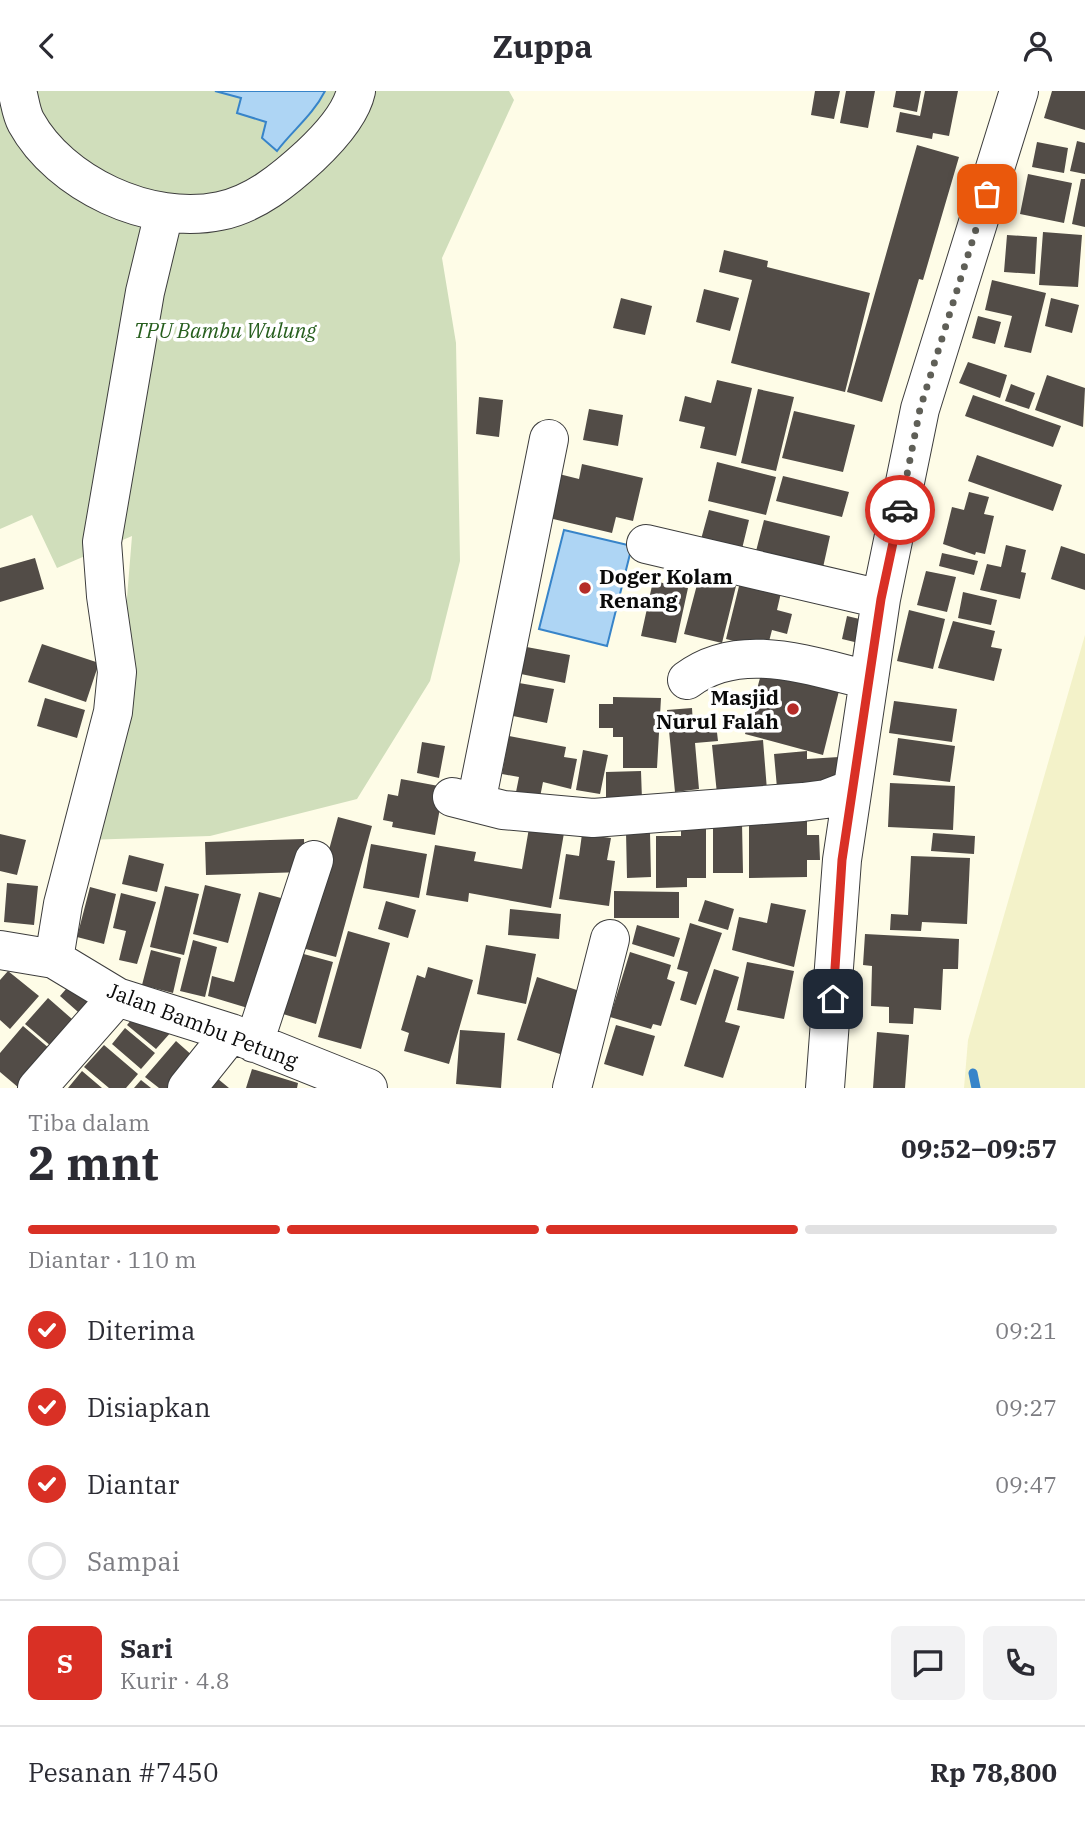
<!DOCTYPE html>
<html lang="id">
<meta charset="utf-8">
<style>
:root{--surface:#fff;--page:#f2f2f3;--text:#2b2b33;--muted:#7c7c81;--line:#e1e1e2;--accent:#d93025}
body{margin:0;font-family:"IBM Plex Serif",serif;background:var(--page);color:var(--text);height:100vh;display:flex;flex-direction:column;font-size:26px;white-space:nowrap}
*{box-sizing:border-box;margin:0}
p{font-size:23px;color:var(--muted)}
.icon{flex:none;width:38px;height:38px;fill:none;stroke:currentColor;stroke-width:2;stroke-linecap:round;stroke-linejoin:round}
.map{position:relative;height:997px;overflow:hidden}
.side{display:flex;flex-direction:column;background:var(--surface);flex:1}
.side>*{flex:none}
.pin{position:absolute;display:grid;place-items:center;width:60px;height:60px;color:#fff;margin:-30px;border-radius:14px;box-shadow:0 4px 10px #0006}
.courier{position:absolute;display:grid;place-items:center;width:70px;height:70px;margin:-35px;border:5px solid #d93025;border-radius:50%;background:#fff;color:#222;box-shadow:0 2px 9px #0007}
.headline em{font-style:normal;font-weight:800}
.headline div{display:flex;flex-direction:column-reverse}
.headline{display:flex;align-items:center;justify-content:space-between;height:119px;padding:0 28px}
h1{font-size:46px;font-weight:800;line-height:52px}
.bar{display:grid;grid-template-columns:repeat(4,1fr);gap:10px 7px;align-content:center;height:84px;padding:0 28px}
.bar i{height:9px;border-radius:5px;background:var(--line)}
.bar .current{background:var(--accent)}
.bar p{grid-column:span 4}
.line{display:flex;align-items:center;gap:18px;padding:0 28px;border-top:2px solid var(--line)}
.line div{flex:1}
.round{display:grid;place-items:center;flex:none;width:74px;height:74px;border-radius:10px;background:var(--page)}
ol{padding:0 28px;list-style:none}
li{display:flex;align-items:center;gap:21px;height:77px}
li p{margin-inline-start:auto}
li .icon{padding:7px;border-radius:50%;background:var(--accent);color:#fff;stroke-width:4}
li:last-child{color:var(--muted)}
li i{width:38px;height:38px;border:4px solid var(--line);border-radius:50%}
header{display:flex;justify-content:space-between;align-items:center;height:91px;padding:0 28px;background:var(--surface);font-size:32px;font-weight:800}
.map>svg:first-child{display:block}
.farmland{fill:#f3f2c9}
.cemetery{fill:#d0debb}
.water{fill:#aed5f4;stroke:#3784c9;stroke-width:2}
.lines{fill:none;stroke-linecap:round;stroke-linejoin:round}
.stream{stroke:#3784c9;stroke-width:9}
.building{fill:#524c47}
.minor-casing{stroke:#3d3d3d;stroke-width:40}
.minor{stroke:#fff;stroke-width:38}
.done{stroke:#5f5f57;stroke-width:7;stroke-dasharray:0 12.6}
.route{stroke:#d93025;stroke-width:9}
.poi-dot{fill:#b52b27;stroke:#fff;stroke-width:2.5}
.labels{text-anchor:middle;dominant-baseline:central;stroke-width:7;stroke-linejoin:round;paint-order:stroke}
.park-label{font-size:21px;font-style:italic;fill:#265e1d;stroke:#fff}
.poi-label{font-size:21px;font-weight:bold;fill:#0a0a0a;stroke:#fff;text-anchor:start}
.street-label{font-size:21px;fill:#0a0a0a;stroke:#fff}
</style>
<header><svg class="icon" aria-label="back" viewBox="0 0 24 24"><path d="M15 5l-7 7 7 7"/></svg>Zuppa<svg class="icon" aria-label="person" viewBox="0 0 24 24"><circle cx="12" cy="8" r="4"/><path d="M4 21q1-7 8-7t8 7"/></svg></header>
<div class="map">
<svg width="1085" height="997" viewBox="0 0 1085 997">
<rect width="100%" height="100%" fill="#fefce7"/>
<path class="farmland" d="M1085,544V997H964L968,949Z"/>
<path class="cemetery" d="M0,0H509L514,9L442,167L456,252L460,470L430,590L357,708L210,745L84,749L120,593L132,445L57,477L32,424L0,438Z"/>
<path class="water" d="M215,0H325C313,24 293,39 277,60L262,47L266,31L237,22L241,7Z
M564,439L632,455L607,555L539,538Z"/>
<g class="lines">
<path class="stream" d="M973,982L976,997"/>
</g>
<path class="building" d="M815,0H840L834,28L811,24Z
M846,0H875L868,37L840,32Z
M896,0H921L917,21L893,16Z
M925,0H958L949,45L933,42L932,48L896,41L900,21L920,25Z
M1052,0H1085V39L1044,27Z
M1077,50L1085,52V83L1070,80Z
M1037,51L1068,57L1064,82L1032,76Z
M917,54L959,66L923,189L919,188L882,311L847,301Z
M1028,83L1072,92L1064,132L1020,123Z
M1081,88H1085V136L1072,133Z
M1043,141L1082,144L1078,196L1039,194Z
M1007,144L1037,146L1035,183L1004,181Z
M724,159L768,170L767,176L870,202L845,301L731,272L752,189L719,181Z
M992,189L1046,202L1031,262L1004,256L1012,225L985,219Z
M704,198L739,207L730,240L696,231Z
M621,207L652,215L645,244L613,237Z
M1051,207L1079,214L1072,242L1045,235Z
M978,225L1001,231L995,253L972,247Z
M968,271L1007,284L1000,307L959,292Z
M1047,284L1085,297L1083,336L1035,319Z
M717,289L752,297L736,365L700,357L705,336L679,330L685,305L711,312Z
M1011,293L1035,302L1029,318L1005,310Z
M758,298L794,306L776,380L741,372Z
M973,304L1061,335L1053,356L965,325Z
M479,306L503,309L499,346L476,343Z
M589,318L623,324L618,355L583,349Z
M794,320L855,334L843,381L782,367Z
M977,364L1062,394L1053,420L968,390Z
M717,371L776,386L766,424L708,410Z
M582,373L643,387L633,430L616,426L612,442L549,427L559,383L579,388Z
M783,385L849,401L842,426L776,410Z
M969,401L989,406L984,423L994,425L985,463L976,461L975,464L943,453L952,416L964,419Z
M709,419L749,429L741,462L700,452Z
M764,429L830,445L822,481L755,464Z
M1006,454L1026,459L1021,481L1026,482L1020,508L980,499L987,473L1001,476Z
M1061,455L1085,463V499L1051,488Z
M942,462L978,470L974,484L939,475Z
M35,467L44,498L0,511V477Z
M926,480L956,486L947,521L917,514Z
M742,483L783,493L777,519L792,523L787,543L772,539L767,558L726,548Z
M699,486L736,495L722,552L684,543Z
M653,490L688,497L676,552L641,545Z
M963,501L997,509L991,534L958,527Z
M909,519L945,528L933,578L897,570Z
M847,525L872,531L867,554L842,548Z
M953,530L995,540L991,556L1002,558L994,590L938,577Z
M42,553L99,572L86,611L28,591Z
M521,555L570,564L565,592L516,582Z
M764,572L841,592L823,664L745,643Z
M519,592L554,598L547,632L513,625Z
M613,606L661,607L657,677H623V646H613V637H599V613H613Z
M45,607L85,619L77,647L37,635Z
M894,610L957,618L952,651L889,642Z
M692,617L693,634L716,633L718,650L695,652L699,698L675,701L667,619Z
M509,645L566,656L564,666L577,668L571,698L543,691L540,706L516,701L519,686L502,683Z
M898,647L955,655L950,691L893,684Z
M763,649L767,699L717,703L712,654Z
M422,651L445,655L439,687L417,682Z
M583,659L608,664L600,703L576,699Z
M807,660V668L839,666L841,694L777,697L774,663Z
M641,680L642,709L606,710V681Z
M401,688L444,696L435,744L392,736L393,731L383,729L388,703L398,705Z
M890,692L955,695L953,739L888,736Z
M749,719H807V744H819L820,769H807V786L749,787Z
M338,726L372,735L336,866L302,857Z
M713,732H742L743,782H713Z
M681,736H706V787H687V796L656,797V745H681Z
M529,737L564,742L551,817L469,802L468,811L426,804L435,754L476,761L474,770L522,778Z
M626,741H650L651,786L627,787Z
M933,742L975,745L974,763L931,760Z
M0,743L26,749L17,784L0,780Z
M582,743L611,747L607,769L615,770L609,815L559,808L566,763L579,765Z
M304,748L305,781L206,784L205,751Z
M371,753L427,763L419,807L363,797Z
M129,764L164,773L157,801L122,793Z
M911,765L970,767L967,833L922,831L921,840L890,839L891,823L908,824Z
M7,792L38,795L34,834L4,831Z
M205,794L241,803L228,852L193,843Z
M165,795L199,803L184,864L150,856Z
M90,796L116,803L104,853L77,846Z
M614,800L679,801V827H614Z
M259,801L292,810L261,921L208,905L212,885L234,891Z
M121,802L156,811L137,873L119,869L126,840L113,837Z
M705,809L734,818L728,839L698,830Z
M386,810L416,819L408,847L378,838Z
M771,812L806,819L794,876L732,859L739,826L767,832Z
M510,818L561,823L559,848L508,844Z
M690,832L722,842L696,914L680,909L688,881L677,878Z
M637,834L680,847L674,866L632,853Z
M348,840L390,852L361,958L318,946Z
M865,843L959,848L958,878H943L941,919L914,917L913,933L889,932V916L871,915L872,875L863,874Z
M193,849L217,856L205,906L180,900Z
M486,854L536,863L526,913L477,903Z
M151,859L181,867L173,902L142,894Z
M630,861L671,874L667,888L675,891L661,935L653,933L651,938L610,926Z
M300,862L333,871L316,933L283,923Z
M747,871L794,880L784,928L737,919Z
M428,876L473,889L449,973L404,960L409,942L401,939L417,884L425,887Z
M714,878L739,886L725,931L740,935L723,987L684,975Z
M8,880L39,905L10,938L0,929V889Z
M79,883L105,906L86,928L60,905Z
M537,886L586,902L566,965L517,949Z
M48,907L80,935L58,961L25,933Z
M143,915L172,940L156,958L127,934Z
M616,934L655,945L643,985L604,973Z
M23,935L57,964L19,997L0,981V962Z
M125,937L155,962L141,978L112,953Z
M460,939L505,942L501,997L456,993Z
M877,941L909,944L905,997H873Z
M176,950L203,974L184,997H159L145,986Z
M104,954L138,983L126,997H109L84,976Z
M252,978L298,992L297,997H246Z
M82,980L102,997H68Z
M212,983L229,997H200Z
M141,989L151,997H134Z"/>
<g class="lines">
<defs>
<path id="minor" d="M17,0C20,10 21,22 26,31C60,93 150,135 220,120C255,113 285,88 310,65C327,49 351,23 356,0
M646,453L881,508
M687,589C740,549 809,575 869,589
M452,706L503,719L593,727L803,711L826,708L852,698
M476,712L549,348
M0,859L54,868L117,906L231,942L368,997
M54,868L63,813L113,621L117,581L106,505L102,451L145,201L164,122
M254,952L314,769
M37,997L117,906
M187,997L231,942
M572,997L610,848
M825,997L842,769L881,508L920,318L1019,0"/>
</defs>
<use href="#minor" class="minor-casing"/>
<use href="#minor" class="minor"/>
</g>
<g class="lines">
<path class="done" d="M900,419L920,318L987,103"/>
<path class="route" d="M833,908L842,769L881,508L900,419"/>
</g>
<g class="poi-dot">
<circle cx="585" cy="497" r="7"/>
<circle cx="793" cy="618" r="7"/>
</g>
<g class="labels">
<g class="park-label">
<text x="225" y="239">TPU Bambu Wulung</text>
</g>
<g class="poi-label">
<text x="599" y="485">Doger Kolam<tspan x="599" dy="24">Renang</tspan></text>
<text x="779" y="606" text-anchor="end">Masjid<tspan x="779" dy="24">Nurul Falah</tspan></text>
</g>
<g class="street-label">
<text transform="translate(203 934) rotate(21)">Jalan Bambu Petung</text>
</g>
</g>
</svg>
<div class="pin" style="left:987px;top:103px;background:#ea580c"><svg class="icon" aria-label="bag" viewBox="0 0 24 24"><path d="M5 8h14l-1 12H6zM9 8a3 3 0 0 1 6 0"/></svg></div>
<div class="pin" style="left:833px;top:908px;background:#1f2937"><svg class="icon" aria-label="home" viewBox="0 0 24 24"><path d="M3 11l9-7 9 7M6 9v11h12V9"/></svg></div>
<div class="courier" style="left:900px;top:419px"><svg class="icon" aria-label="car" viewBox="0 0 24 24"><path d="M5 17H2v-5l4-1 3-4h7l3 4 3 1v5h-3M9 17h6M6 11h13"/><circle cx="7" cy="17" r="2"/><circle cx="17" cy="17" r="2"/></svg></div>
</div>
<section class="side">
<div class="headline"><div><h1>2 mnt</h1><p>Tiba dalam</p></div><em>09:52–09:57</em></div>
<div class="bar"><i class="current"></i><i class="current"></i><i class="current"></i><i></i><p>Diantar · 110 m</p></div>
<ol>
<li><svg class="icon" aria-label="check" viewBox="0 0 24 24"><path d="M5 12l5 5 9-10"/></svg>Diterima<p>09:21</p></li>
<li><svg class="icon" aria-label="check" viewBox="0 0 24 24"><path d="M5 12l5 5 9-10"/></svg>Disiapkan<p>09:27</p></li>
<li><svg class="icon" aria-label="check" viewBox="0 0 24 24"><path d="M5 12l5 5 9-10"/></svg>Diantar<p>09:47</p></li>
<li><i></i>Sampai</li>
</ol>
<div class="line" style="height:126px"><b class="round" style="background:var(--accent);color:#fff">S</b><div><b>Sari</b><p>Kurir · 4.8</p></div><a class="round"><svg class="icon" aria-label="chat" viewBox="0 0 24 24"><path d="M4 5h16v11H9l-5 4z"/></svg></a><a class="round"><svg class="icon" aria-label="phone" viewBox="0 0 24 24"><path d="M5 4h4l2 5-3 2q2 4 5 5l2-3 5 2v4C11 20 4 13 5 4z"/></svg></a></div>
<div class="line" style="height:91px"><div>Pesanan #7450</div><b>Rp 78,800</b></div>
</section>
